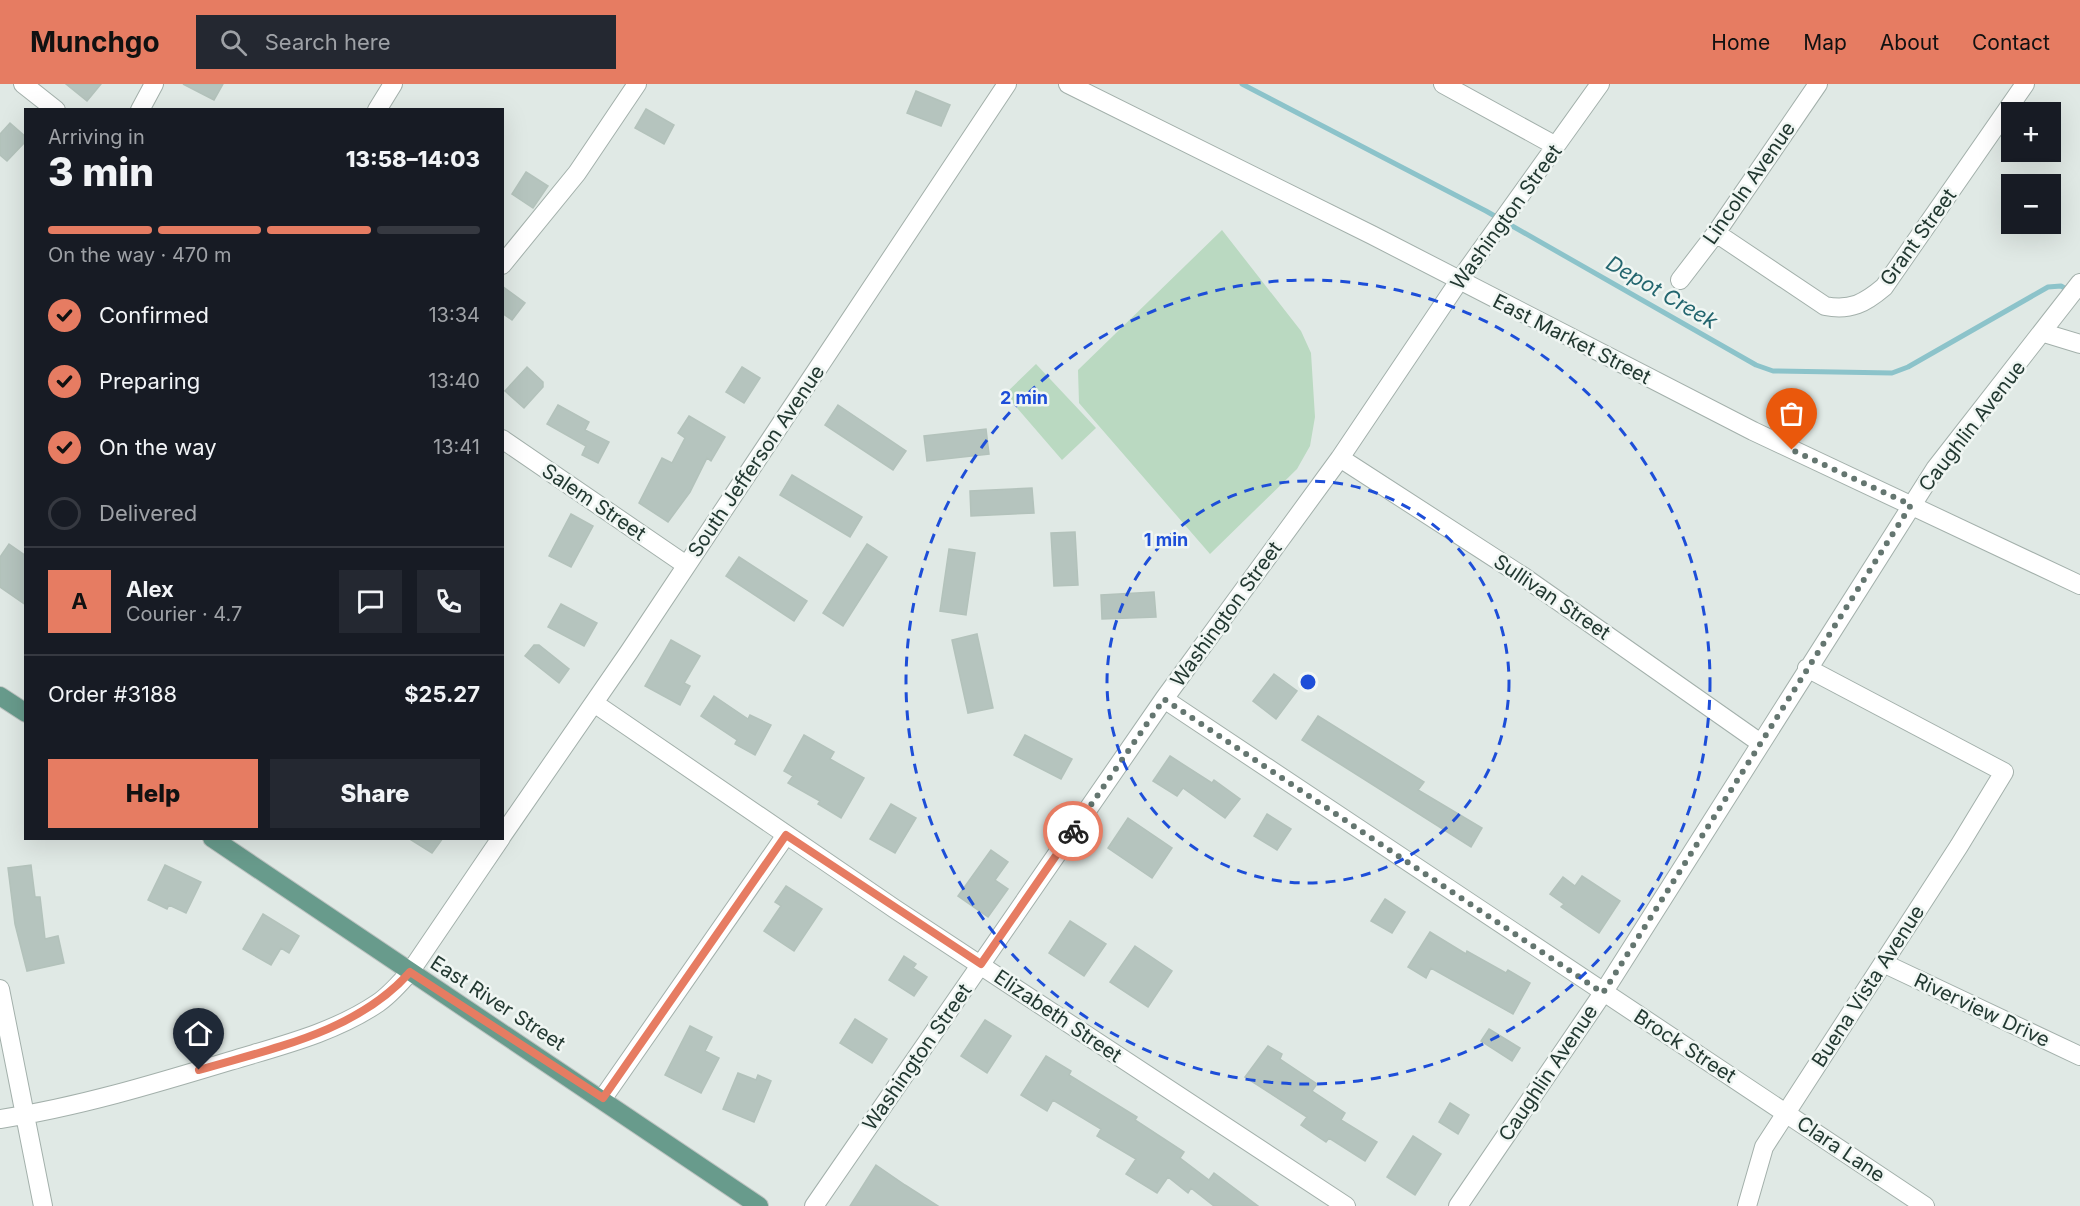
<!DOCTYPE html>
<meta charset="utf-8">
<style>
:root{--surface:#171b24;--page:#242831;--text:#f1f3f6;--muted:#9ea1a6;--line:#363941;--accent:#e67c62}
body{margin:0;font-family:Inter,sans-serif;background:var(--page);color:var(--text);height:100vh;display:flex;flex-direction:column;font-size:22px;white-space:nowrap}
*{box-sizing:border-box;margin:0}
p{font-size:20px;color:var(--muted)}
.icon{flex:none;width:33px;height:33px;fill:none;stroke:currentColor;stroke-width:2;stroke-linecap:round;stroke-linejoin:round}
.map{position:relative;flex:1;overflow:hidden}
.panel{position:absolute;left:24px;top:24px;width:480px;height:732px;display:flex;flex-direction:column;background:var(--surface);border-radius:0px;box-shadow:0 6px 24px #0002}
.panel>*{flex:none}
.fabs{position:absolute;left:2001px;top:18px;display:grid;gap:12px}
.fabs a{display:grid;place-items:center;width:60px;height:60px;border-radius:0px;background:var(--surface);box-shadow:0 6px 24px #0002;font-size:30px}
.pin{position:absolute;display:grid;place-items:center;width:51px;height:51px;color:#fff;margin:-62px -26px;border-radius:50% 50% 50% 0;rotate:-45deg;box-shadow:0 0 6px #0007}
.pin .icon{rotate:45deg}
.courier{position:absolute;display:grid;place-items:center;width:60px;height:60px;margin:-30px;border:4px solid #e67c62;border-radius:50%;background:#fff;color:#222;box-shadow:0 2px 8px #0007}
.head em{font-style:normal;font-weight:800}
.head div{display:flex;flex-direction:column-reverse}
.head{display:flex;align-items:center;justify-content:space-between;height:102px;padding:0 24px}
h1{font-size:39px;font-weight:800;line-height:45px}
.bar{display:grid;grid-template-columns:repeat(4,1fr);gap:9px 6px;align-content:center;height:72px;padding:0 24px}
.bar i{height:8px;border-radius:4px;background:var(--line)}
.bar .selected{background:var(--accent)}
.bar p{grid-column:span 4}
.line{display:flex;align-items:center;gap:15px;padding:0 24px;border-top:2px solid var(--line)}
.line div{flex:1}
.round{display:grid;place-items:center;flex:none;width:63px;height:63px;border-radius:0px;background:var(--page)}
ol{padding:0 24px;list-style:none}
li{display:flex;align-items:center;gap:18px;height:66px}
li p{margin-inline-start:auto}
li .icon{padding:6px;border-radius:50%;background:var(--accent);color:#111;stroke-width:4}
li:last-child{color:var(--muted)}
li i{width:33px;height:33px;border:3px solid var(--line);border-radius:50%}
.action{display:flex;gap:12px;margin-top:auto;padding:12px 24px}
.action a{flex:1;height:69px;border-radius:0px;background:var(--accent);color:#111;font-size:24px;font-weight:800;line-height:69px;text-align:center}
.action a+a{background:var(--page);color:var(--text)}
header{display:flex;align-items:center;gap:36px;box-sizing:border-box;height:84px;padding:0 30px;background:var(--accent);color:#111}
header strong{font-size:28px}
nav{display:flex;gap:33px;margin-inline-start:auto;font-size:21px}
.search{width:420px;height:54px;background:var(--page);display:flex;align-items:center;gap:15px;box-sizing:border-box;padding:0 21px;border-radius:0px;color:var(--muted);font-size:22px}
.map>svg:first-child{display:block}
.green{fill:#bad9c1}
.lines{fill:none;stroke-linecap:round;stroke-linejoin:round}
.stream{stroke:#8cc3ca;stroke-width:5}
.building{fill:#b5c4be;stroke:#b3c2bb;stroke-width:1.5}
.minor-casing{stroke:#a3b0ab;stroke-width:20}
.major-casing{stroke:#bdc3c1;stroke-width:20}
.minor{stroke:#fff;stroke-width:18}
.major{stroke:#689b8c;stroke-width:18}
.done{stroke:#647670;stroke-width:6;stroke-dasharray:0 10.8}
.route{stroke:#e67c62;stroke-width:8}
.ring{fill:none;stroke:#1d4ed8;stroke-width:3;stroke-dasharray:10 8}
.labels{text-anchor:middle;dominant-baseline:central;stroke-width:5;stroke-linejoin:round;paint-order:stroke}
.street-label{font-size:20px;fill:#223831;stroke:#f0f6f3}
.water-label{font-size:21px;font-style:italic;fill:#22656e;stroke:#f0f6f3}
.centre{fill:#1d4ed8;stroke:#f0f6f3;stroke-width:3}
.ring-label{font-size:18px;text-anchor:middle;font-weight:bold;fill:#1d4ed8;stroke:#f0f6f3;stroke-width:5;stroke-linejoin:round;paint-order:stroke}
</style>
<header>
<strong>Munchgo</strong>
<div class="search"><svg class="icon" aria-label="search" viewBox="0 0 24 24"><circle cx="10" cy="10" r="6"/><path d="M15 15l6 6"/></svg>Search here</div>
<nav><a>Home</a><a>Map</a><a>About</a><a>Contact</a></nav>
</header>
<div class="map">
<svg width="2080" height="1122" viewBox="0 0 2080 1122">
<rect width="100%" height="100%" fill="#e0e9e5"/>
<path class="green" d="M1222,146L1301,247L1311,269L1315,333L1310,362L1297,385L1210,470L1079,319L1078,286Z
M1036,280L1096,344L1062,376L1005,310Z"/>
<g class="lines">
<path class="stream" d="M1242,0L1486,127L1756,281L1773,287L1892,289L1908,283L2048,203L2061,202L2070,207"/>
</g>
<path class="building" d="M66,0H101L87,17Z
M183,0H223L214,16Z
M916,7L950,21L941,42L907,29Z
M646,25L674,41L664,60L635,44Z
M10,39L26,53V57L7,77L0,71V50Z
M526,88L548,102L533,124L512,110Z
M502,202L525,219L512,236L502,229Z
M527,283L543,298V303L524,324L505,307Z
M742,283L760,294L744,319L726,308Z
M558,321L589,338L585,346L609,358L598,379L582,371L586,362L547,340Z
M838,321L906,367L893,386L825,341Z
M689,332L725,353L711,377L707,374L690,408L668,438L639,419L662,374L672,379L685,354L678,349Z
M986,345L989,370L927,377L924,352Z
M792,391L862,433L850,453L780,411Z
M1032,404L1034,429L971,432L970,407Z
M571,430L593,442L571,483L549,472Z
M1075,448L1078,501L1054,502L1051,449Z
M9,460L26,472V521L0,503V473Z
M867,460L887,473L843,542L823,529Z
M949,465L975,469L966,531L940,527Z
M739,473L807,517L794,537L726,492Z
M1154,508L1156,533L1102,535L1101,511Z
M561,520L597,539L584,562L548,543Z
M977,550L993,624L968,629L952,556Z
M671,556L700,572L684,599L690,602L680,621L645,602Z
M534,561H539L569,585L559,599L525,572Z
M1274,590L1297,607L1276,635L1253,617Z
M714,612L748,635L750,631L771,641L755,671L735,660L737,656L701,632Z
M1318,632L1424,698L1418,706L1482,744L1471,763L1302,656Z
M804,651L834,668L830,675L864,694L841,734L818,720L820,717L788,699L793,692L784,687Z
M1025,651L1072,675L1061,695L1014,671Z
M1170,672L1212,699L1214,696L1240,715L1225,734L1183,704L1177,712L1153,697Z
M891,720L916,734L895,769L870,755Z
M1267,730L1291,745L1277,766L1254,752Z
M1128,734L1172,764L1152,794L1108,764Z
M408,754H443L432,769Z
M991,766L1008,778L995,796L1008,805L988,833L958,812Z
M31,781L35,813H40L45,855L58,852L64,879L27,887L15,840L8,784Z
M165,781L201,798L186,829L169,821L167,825L148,816Z
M1582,792L1620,817L1599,849L1561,823L1564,820L1550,810L1563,793L1575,802Z
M786,802L822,825L794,867L764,847L781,822L775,818Z
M1385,815L1405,828L1392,849L1371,837Z
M263,830L299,852L289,869L281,864L271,881L243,865Z
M1070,837L1106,860L1084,892L1049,869Z
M1430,848L1466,870L1467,867L1506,889L1508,886L1530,899L1513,930L1431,884L1426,894L1408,883Z
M1135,862L1172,887L1148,923L1110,898Z
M904,872L916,880L913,884L927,893L914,912L889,896Z
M855,935L887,955L872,979L840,959Z
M985,936L1011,952L987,989L961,972Z
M690,942L712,953L705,967L719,974L701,1009L665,991Z
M1489,945L1520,964L1512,977L1481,957Z
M1268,962L1282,970L1280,975L1317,1000L1312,1007L1345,1029L1341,1036L1377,1058L1365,1077L1329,1054L1326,1058L1301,1041L1307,1033L1245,993Z
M1046,972L1071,987L1069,991L1137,1033L1135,1036L1184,1068L1180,1074L1209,1096L1214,1089L1258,1122H1214L1191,1104L1188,1109L1168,1093L1157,1109L1126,1090L1136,1075L1097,1052L1101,1045L1053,1016L1047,1027L1021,1011Z
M738,989L756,996L758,991L771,997L754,1038L723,1025Z
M1450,1019L1469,1031L1458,1050L1439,1038Z
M1413,1052L1441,1070L1415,1111L1387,1093Z
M876,1081L905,1101L938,1122H850Z"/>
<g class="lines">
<defs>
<path id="minor" d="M23,0L56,26
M1068,0L1372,151L1753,347L2080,501
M1443,0L1556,62
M140,26L154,0
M377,26L393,0
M1716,149L1825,222C1851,227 1865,219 1884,203L2025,0
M502,181L577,89L637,0
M1680,196L1716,149L1818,0
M2044,249L2080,260
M502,355L686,481
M1340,374L1524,493L1759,658
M1164,615L1925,1122
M594,619L895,825L1346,1122
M502,752L629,568L1007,0
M1883,879L2080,972
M0,905L43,1122
M603,1014L786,751
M0,1035C78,1023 154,1000 230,977C279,962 334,949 378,919C390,911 400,899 410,888L501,754
M814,1122L1164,615L1340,374L1459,197L1600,0
M1458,1122L1603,909L1935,385L2080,199
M1747,1122L1764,1063L1959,762L2004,688L1807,584"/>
<path id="major" d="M0,612L26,629
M212,754L759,1122"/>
</defs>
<use href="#minor" class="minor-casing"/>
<use href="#major" class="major-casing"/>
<use href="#minor" class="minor"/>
<use href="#major" class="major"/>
</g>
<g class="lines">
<path class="done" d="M1073,747L1164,615L1603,909L1911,421L1792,366"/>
<path class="route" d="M199,986C273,964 357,948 410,888L603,1014L786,751L981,880L1073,747"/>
</g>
<g class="ring">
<circle cx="1308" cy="598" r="201"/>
<circle cx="1308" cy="598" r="402"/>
</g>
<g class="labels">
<g class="street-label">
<text transform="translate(1749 99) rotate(-55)">Lincoln Avenue</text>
<text transform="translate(1506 133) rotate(-54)">Washington Street</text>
<text transform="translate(1918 153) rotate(-54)">Grant Street</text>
<text transform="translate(1572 255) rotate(27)">East Market Street</text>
<text transform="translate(1972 342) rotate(-52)">Caughlin Avenue</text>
<text transform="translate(756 377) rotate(-56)">South Jefferson Avenue</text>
<text transform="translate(594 418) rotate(34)">Salem Street</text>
<text transform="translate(1552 513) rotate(34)">Sullivan Street</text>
<text transform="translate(1226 530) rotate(-54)">Washington Street</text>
<text transform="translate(1868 902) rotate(-57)">Buena Vista Avenue</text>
<text transform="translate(498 919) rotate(33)">East River Street</text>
<text transform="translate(1982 926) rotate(25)">Riverview Drive</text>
<text transform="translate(1058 932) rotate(34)">Elizabeth Street</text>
<text transform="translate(1685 962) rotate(33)">Brock Street</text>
<text transform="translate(917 973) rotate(-55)">Washington Street</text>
<text transform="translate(1548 989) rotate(-56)">Caughlin Avenue</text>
<text transform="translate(1841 1065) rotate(34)">Clara Lane</text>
</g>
<g class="water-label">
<text transform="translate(1662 208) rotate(30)">Depot Creek</text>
</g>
</g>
<circle cx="1308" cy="598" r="9" class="centre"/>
<g class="ring-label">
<text x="1024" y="320">2 min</text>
<text x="1166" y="462">1 min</text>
</g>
</svg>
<div class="fabs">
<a>+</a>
<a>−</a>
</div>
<div class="pin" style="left:1792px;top:366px;background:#ea580c"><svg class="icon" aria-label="bag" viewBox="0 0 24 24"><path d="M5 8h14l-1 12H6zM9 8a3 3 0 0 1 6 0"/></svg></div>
<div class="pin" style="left:199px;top:986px;background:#1f2937"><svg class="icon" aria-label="home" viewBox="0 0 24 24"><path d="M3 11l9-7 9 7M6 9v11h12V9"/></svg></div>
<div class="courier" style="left:1073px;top:747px"><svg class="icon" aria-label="bike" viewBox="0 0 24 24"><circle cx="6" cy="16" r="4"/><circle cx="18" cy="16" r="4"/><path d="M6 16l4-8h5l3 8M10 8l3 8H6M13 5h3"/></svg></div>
<section class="panel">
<div class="head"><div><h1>3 min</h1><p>Arriving in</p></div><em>13:58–14:03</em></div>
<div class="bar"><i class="selected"></i><i class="selected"></i><i class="selected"></i><i></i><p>On the way · 470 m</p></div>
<ol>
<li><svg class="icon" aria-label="check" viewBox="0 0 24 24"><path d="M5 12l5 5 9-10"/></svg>Confirmed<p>13:34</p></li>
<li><svg class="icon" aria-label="check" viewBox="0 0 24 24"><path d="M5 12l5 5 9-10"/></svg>Preparing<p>13:40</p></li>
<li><svg class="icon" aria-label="check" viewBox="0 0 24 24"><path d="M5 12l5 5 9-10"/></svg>On the way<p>13:41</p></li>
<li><i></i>Delivered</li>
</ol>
<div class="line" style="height:108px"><b class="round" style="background:var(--accent);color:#111">A</b><div><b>Alex</b><p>Courier · 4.7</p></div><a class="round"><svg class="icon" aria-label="chat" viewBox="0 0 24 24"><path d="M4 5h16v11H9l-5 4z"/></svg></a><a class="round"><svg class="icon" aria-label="phone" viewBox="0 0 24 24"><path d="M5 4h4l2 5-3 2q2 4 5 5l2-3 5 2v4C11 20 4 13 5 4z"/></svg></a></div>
<div class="line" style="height:78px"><div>Order #3188</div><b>$25.27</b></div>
<div class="action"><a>Help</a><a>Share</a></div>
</section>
</div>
